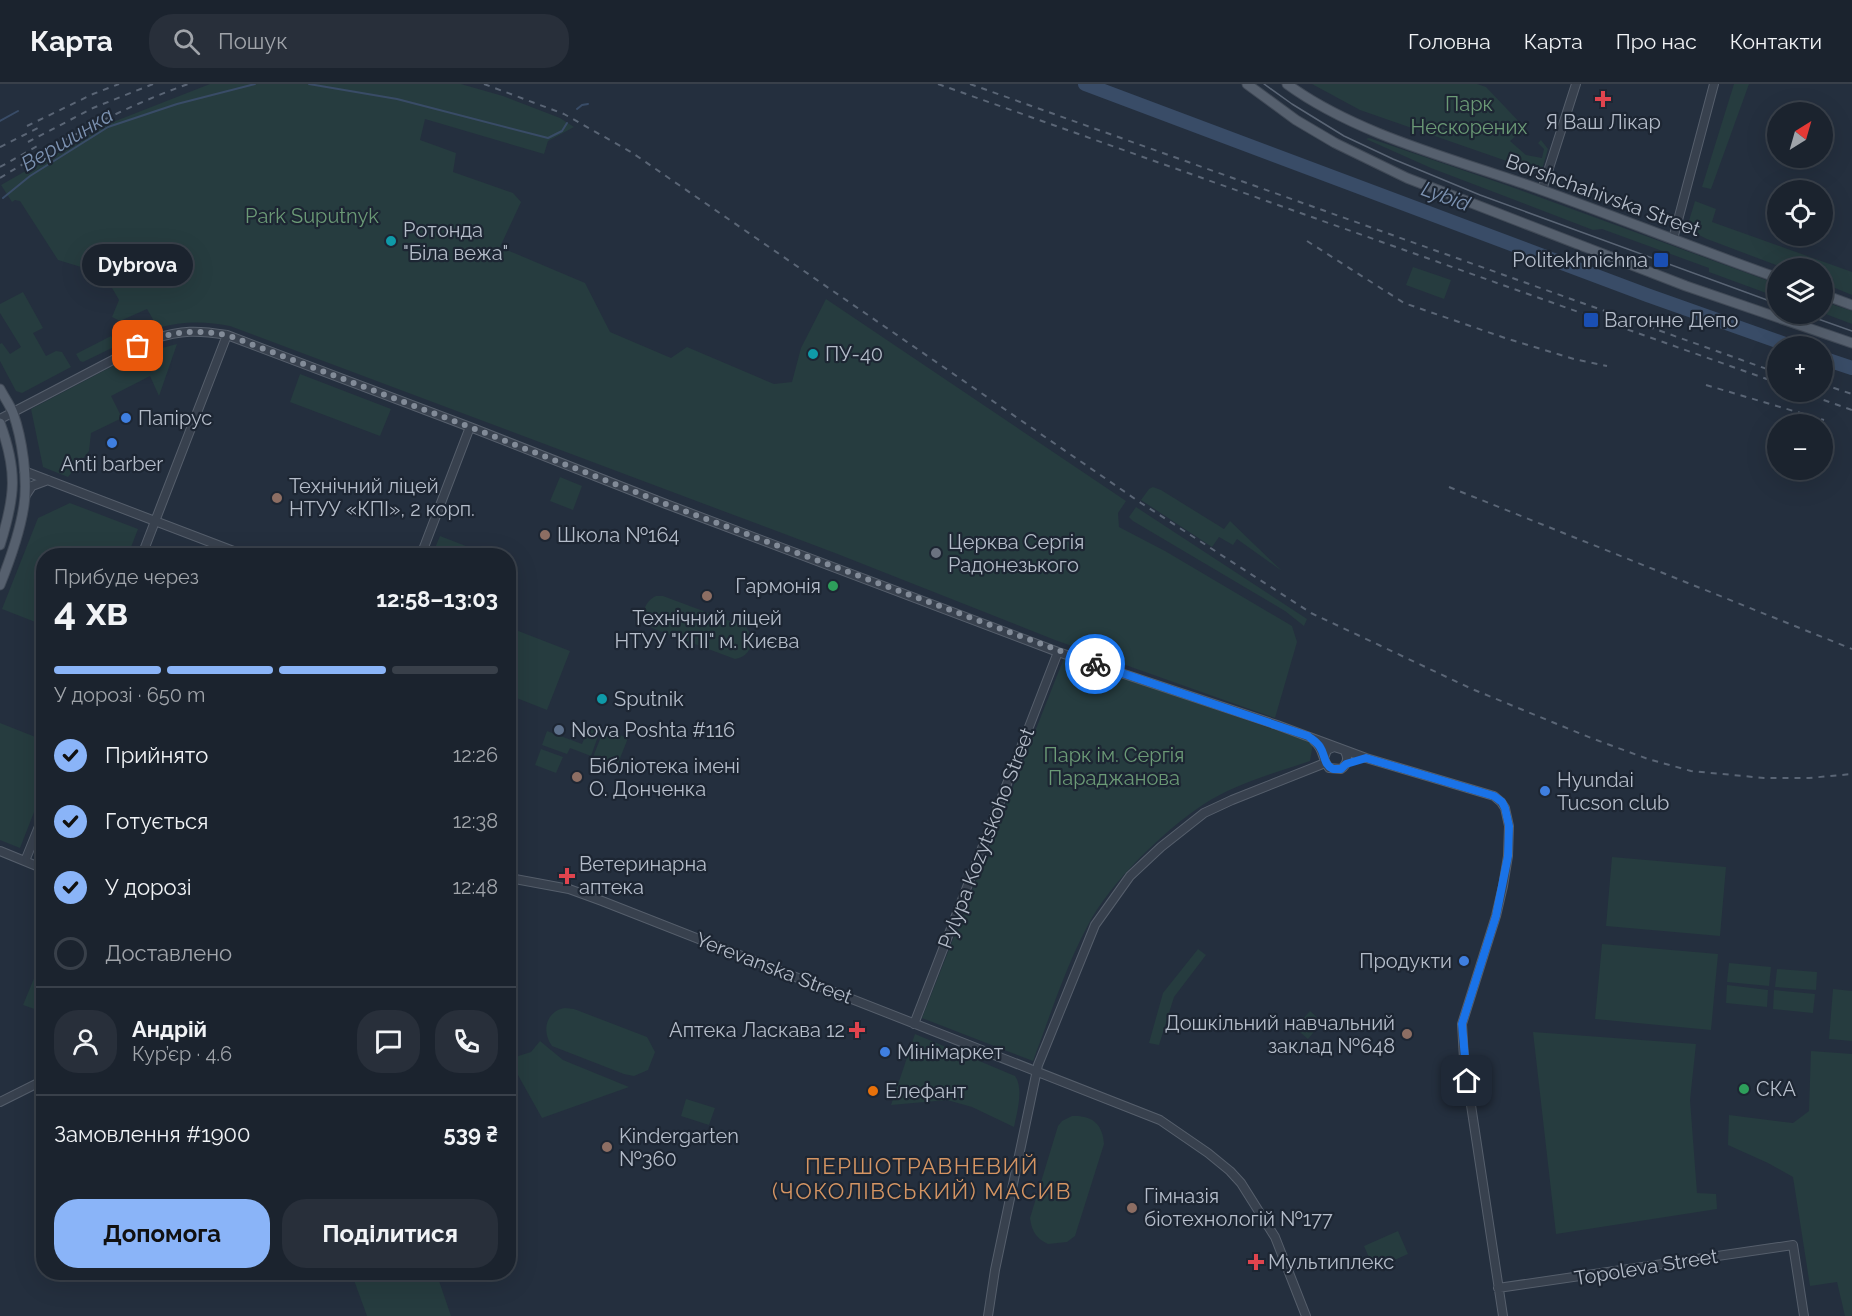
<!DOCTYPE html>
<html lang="uk">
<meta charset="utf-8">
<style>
:root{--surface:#1b232e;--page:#282f3a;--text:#f1f3f6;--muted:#a0a4aa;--line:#39404a;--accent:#8ab4f8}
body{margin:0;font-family:Raleway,sans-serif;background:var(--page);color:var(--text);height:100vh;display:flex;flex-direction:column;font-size:22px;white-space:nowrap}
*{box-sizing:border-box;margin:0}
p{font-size:20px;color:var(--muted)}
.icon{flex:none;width:33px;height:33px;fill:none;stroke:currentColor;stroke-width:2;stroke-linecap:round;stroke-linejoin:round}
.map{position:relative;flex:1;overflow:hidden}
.panel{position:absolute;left:36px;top:464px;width:480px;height:732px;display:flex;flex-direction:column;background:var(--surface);border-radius:24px;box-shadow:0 6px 24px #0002,0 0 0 2px var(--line)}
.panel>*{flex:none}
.needle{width:39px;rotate:37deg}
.tools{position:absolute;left:1767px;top:18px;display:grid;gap:12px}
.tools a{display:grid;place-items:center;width:66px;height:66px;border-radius:50%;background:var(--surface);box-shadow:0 6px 24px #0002,0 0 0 2px var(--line);font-size:30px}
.pin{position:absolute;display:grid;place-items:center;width:51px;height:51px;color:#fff;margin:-26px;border-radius:12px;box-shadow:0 3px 9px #0006}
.courier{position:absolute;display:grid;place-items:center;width:60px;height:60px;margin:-30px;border:4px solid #1a73e8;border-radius:50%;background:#fff;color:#222;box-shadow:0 2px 8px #0007}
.bubble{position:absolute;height:42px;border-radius:21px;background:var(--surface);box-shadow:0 6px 24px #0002,0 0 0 2px var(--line);font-size:20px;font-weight:700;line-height:42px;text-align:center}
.overview em{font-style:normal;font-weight:700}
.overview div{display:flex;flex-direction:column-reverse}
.overview{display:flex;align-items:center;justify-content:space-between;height:102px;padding:0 18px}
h1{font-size:39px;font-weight:700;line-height:45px}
.bar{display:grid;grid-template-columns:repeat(4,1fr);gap:9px 6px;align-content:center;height:72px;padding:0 18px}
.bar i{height:8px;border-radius:4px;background:var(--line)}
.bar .current{background:var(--accent)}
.bar p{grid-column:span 4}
.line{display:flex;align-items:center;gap:15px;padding:0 18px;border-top:2px solid var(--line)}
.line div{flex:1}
.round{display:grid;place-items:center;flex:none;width:63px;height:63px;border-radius:24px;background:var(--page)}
ol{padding:0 18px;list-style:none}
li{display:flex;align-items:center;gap:18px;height:66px}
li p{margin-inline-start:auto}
li .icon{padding:6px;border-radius:50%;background:var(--accent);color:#111;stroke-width:4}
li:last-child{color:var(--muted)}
li i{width:33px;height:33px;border:3px solid var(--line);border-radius:50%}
.primary-button{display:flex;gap:12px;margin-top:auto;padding:12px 18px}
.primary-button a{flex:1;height:69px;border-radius:24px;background:var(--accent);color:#111;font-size:24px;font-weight:700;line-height:69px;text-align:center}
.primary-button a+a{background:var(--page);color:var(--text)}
header{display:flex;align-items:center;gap:36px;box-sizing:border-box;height:84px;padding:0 30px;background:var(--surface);border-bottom:2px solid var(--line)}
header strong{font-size:28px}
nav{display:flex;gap:33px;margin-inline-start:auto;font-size:21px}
.search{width:420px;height:54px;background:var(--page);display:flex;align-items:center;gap:15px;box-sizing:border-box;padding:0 21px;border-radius:24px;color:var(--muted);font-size:22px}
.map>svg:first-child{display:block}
.green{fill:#263c3f}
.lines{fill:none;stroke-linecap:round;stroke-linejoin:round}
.stream{stroke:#394c67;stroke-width:2}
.river{stroke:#394c67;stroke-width:14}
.minor-casing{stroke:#565f6c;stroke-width:10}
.major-casing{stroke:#414a57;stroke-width:11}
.minor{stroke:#38414e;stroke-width:8}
.major{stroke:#56606e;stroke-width:9}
.tram{stroke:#5a6575;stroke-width:1.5}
.rail{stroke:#5a6575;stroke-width:2;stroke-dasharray:6 6;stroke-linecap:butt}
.done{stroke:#828b98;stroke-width:6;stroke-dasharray:0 10.8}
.route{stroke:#1a73e8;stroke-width:8}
.health-dot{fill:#e0444e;stroke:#1d2633;stroke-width:2}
.culture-dot{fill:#0f9aa8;stroke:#1d2633;stroke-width:2}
.transit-dot{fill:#1a4fb4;stroke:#1d2633;stroke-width:2}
.shop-dot{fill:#3f7fe0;stroke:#1d2633;stroke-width:2}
.education-dot{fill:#8d6e63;stroke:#1d2633;stroke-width:2}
.worship-dot{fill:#6b7280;stroke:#1d2633;stroke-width:2}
.leisure-dot{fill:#2e9e5b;stroke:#1d2633;stroke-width:2}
.service-dot{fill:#5c6f8a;stroke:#1d2633;stroke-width:2}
.food-dot{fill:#e8710a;stroke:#1d2633;stroke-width:2}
.labels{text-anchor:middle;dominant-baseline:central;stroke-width:4.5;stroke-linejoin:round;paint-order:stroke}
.park-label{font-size:20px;fill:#6b9a76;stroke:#1d2633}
.poi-label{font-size:20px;fill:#b4bcc9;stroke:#1d2633;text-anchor:start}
.street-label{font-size:20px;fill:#b4bcc9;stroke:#1d2633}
.water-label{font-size:21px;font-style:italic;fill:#7c92b1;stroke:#1d2633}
.quarter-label{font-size:22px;letter-spacing:1.5px;fill:#d59563;stroke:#1d2633}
</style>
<header>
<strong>Карта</strong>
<div class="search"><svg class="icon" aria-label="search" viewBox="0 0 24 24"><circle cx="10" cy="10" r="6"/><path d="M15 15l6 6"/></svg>Пошук</div>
<nav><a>Головна</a><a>Карта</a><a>Про нас</a><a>Контакти</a></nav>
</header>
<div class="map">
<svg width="1852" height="1232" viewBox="0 0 1852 1232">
<rect width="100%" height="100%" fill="#242f3e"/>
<path class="green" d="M210,0H461L503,12L560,34L574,43L548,57L544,70L425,35L420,56L456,69L453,88L513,109L521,118L500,163L585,199L610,248L671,274L687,263L774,300L792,298L801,264L826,215L1126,417L1118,429L1119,443L1165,467L1292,542L1297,558L1275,634L1055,556L835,469L230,242C205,237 183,237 158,244L147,225L120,237L112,233L119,216L104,190L58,176L20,117L15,116L12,118L1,101L108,40Z
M1312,0H1477L1486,3L1525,44L1510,57L1526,71L1542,74L1544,65L1538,59L1541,56L1548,65L1541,89L1360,26Z
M1734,0H1749L1711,105L1702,103Z
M1369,54L1506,101L1777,200V213L1709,188V184L1602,145L1593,146L1431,84L1366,55Z
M1695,117L1716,125L1712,138L1852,188V211L1823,199L1822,184H1784L1707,155L1691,147L1688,140Z
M1413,183L1451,196L1444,215L1406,201Z
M23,208L43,244L33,249L46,272L56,267L62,268L71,283L22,309L16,307L0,277V260L2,259L10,270L21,263L0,229V220Z
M1822,217L1852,227V240L1823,229Z
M111,252L115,260L114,263L83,278L80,277L76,270Z
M177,260L159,312L150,292L111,312L122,334L91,349L89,367L68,393L43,383L31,325L132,272Z
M300,290L391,325L380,352L290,318Z
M560,393L582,402L573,426L550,417Z
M1153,403L1161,406L1224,445L1230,437L1282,487L1237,455L1233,461L1219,453L1212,463L1141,416L1149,405Z
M70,419L138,445L128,471H44L43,541L2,525L38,434Z
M1136,423L1307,535L1304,542L1285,527L1133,437L1129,433Z
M440,452L471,464L468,471H432Z
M656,512H663L746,543L753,554C751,565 747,573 735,575L652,544C640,534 642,519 656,512Z
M508,543L570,567L547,626L509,611Z
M1064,574L1313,659L1310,677C1277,688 1233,701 1204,720C1164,746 1110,799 1088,841C1065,884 1050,932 1033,977L922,934Z
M0,639L43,656V705L20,764L0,756Z
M590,640L601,644L591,672L570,664L567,670L542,661L547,647L582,660Z
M604,645L628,654L617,682L593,673Z
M541,665L563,673L556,689L535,681Z
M1612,773L1726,783L1720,852L1606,842Z
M1602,860L1718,870L1711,946L1595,935Z
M1198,865L1206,871L1174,913L1159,961L1149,959L1163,909Z
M1729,879L1771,883L1769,902L1727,898Z
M1777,885L1817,888L1816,906L1775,903Z
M35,892L43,896V928L23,921Z
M1727,901L1768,906L1767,923L1726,919Z
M1833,905L1852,907V957L1829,955Z
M1774,906L1815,910L1813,929L1773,925Z
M565,924L574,925L647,953L655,968L648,986L634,992L624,990L552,962C541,947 546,927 565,924Z
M1310,927L1322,938L1308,955L1295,944Z
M1533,948L1696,960L1690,1016L1697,1109L1716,1110L1717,1125L1556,1150Z
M915,950L1015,992C1024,1005 1017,1028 1014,1043L972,1023L947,1016L891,1021Z
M540,957L563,976L629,1003L542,1034L509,975L531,968Z
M1811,967L1852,970V1232H1845L1837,1198L1810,1202L1793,1093L1768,1079L1728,1061L1729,1031L1793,1039L1809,1027Z
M686,1015L715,1024L709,1041L681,1032Z
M1072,1032C1092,1031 1103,1040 1104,1060L1075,1152L1067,1158L1048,1160C1036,1154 1032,1148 1030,1134L1058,1042L1062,1037Z
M1398,1147L1408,1170L1374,1185L1364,1162Z
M351,1188H436L451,1232H367Z"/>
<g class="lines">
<path class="stream" d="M309,0L397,15L548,54L562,47L567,39
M577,25L582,21L588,20
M0,37L18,27
M3,114L30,92L108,43L177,20L255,0"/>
<path class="river" d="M1085,0L1647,211L1791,262
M1822,274L1852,284"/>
<defs>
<path id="minor" d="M1542,106L1576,0
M1673,155L1714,0
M0,335L153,255C182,246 197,246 227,251L470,343L666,420L1058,568L1277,641L1366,674L1494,712L1501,718L1505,724L1509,742L1508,772L1503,802L1496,832L1462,940L1464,975L1503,1232
M24,387L244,471
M26,411L32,402L48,396
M142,471L227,251
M421,471L470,343
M1314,657C1324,664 1322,676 1329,684L1341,685C1348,680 1349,673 1344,666L1334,663L1327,666L1324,674
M0,767L44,785
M25,777L44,730
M508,796L515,795L569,805L602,817L1160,1036L1208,1069L1230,1087L1241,1099L1275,1153L1306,1232
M914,940L1058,568
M0,1018L44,996
M1498,1204L1793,1161L1804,1232
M988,1232L995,1186L1038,981L1095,841L1130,792L1161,763L1204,729L1232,716L1325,679"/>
<path id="major" d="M1247,0L1296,36L1335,59L1407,94L1686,202L1852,259
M1287,0C1354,49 1447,73 1525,100C1610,130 1693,164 1778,194
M1822,210L1852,221
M0,305C4,313 10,321 13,329C22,354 28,395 24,421C20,449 10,476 0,501
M0,339C18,388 15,413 0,461"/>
</defs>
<use href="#minor" class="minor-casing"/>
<use href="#major" class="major-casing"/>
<use href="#minor" class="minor"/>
<use href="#major" class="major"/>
<path class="tram" d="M1264,0L1292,20L1344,52L1393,75L1480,111L1778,220
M1804,230L1852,247"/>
<path class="rail" d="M484,0L564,30L631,68L1141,419L1311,529L1472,605L1591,654L1648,675L1691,687L1764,694H1809L1852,690
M938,0L1778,299
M970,0L1778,289
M27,42L93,10L119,0
M28,58L93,24L153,0
M0,63L38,44
M0,83L41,60
M0,94C60,57 121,24 188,0
M1307,157L1404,219L1508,255L1574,275L1607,282
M1822,300L1852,310
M1706,301L1824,336
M1801,308L1852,326
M1449,403L1852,565"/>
</g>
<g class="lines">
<path class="done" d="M138,262C170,247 192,245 227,251L470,343L666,420L1095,580"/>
<path class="route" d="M1095,580L1308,652C1313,656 1317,658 1320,663C1326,672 1323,680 1333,685H1341L1346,680L1366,674L1494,712L1502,718L1505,724L1509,742L1508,772L1496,832L1462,940L1467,997"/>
</g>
<g class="health-dot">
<path d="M1600 6h6v6h6v6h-6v6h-6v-6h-6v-6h6z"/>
<path d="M564 783h6v6h6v6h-6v6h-6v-6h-6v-6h6z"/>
<path d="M854 937h6v6h6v6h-6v6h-6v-6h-6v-6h6z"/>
<path d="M1253 1169h6v6h6v6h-6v6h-6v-6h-6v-6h6z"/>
</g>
<g class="culture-dot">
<circle cx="391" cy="157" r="6"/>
<circle cx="813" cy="270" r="6"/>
<circle cx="602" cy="615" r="6"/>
</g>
<g class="transit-dot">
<rect x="1653" y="168" width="16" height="16" rx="3"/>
<rect x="1583" y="228" width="16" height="16" rx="3"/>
</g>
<g class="shop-dot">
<circle cx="126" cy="334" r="6"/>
<circle cx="112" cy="359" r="6"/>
<circle cx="1545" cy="707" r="6"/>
<circle cx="1464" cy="877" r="6"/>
<circle cx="885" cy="968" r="6"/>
</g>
<g class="education-dot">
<circle cx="277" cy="414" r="6"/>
<circle cx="545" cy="451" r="6"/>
<circle cx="707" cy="512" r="6"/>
<circle cx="577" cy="693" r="6"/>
<circle cx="1407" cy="950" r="6"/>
<circle cx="607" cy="1063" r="6"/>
<circle cx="1132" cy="1124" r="6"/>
</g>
<circle class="worship-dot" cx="936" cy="469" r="6"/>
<g class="leisure-dot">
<circle cx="833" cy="502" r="6"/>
<circle cx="1744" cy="1005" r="6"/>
</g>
<circle class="service-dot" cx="559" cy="646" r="6"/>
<circle class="food-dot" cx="873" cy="1007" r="6"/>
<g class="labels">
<g class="park-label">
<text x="1469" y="20">Парк<tspan x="1469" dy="23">Нескорених</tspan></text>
<text x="312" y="132">Park Suputnyk</text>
<text x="1114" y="671">Парк ім. Сергія<tspan x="1114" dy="23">Параджанова</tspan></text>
</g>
<g class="poi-label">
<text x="1603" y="38" text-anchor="middle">Я Ваш Лікар</text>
<text x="403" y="146">Ротонда<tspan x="403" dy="23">"Біла вежа"</tspan></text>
<text x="1648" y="176" text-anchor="end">Politekhnichna</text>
<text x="1604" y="236">Вагонне Депо</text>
<text x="825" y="270">ПУ-40</text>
<text x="138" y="334">Папірус</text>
<text x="112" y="380" text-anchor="middle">Anti barber</text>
<text x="289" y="402">Технічний ліцей<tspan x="289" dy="23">НТУУ «КПІ», 2 корп.</tspan></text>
<text x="557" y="451">Школа №164</text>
<text x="948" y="458">Церква Сергія<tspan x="948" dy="23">Радонезького</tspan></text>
<text x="821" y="502" text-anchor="end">Гармонія</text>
<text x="707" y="534" text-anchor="middle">Технічний ліцей<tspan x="707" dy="23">НТУУ "КПІ" м. Києва</tspan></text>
<text x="614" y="615">Sputnik</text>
<text x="571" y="646">Nova Poshta #116</text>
<text x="589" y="682">Бібліотека імені<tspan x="589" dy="23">О. Донченка</tspan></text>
<text x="1557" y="696">Hyundai<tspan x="1557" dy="23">Tucson club</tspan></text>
<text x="579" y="780">Ветеринарна<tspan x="579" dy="23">аптека</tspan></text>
<text x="1452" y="877" text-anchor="end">Продукти</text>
<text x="1395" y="939" text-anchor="end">Дошкільний навчальний<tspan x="1395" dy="23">заклад №648</tspan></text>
<text x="845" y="946" text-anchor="end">Аптека Ласкава 12</text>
<text x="897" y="968">Мінімаркет</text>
<text x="1756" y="1005">СКА</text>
<text x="885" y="1007">Елефант</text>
<text x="619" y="1052">Kindergarten<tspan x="619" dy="23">№360</tspan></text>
<text x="1144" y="1112">Гімназія<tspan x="1144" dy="23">біотехнологій №177</tspan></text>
<text x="1268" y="1178">Мультиплекс</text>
</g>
<g class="street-label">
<text transform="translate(1603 111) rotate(20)">Borshchahivska Street</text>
<text transform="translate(986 754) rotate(-69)">Pylypa Kozytskoho Street</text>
<text transform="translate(774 884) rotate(21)">Yerevanska Street</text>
<text transform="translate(1646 1183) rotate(-9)">Topoleva Street</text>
</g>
<g class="water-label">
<text transform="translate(67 55) rotate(-31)">Вершинка</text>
<text transform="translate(1446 112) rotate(20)">Lybid</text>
</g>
<g class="quarter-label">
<text x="922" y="1082">ПЕРШОТРАВНЕВИЙ<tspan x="922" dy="25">(ЧОКОЛІВСЬКИЙ) МАСИВ</tspan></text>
</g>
</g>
</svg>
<div class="tools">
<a><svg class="needle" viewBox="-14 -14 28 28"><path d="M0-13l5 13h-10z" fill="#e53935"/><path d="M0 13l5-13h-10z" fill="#a0a4aa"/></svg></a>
<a><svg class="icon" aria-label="locate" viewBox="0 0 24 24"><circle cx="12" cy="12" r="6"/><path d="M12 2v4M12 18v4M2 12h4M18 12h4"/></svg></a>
<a><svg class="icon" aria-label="layers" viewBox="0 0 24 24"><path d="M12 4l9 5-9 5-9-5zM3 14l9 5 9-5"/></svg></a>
<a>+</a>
<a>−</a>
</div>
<div class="pin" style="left:138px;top:262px;background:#ea580c"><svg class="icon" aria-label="bag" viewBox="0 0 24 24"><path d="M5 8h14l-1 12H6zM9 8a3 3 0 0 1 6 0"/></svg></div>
<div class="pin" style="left:1467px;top:997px;background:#1f2937"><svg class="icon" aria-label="home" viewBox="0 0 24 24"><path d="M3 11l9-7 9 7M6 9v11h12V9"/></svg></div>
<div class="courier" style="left:1095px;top:580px"><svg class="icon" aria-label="bike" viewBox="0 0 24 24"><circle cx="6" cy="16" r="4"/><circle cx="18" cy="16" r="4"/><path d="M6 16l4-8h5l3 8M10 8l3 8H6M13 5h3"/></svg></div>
<div class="bubble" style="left:82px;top:160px;width:111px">Dybrova</div>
<section class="panel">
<div class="overview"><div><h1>4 хв</h1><p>Прибуде через</p></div><em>12:58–13:03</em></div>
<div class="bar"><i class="current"></i><i class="current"></i><i class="current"></i><i></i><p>У дорозі · 650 m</p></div>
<ol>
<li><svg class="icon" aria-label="check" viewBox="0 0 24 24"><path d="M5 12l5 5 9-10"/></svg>Прийнято<p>12:26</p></li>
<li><svg class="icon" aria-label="check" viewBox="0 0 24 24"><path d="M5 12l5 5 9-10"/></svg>Готується<p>12:38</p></li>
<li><svg class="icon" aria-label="check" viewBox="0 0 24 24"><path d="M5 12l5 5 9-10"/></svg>У дорозі<p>12:48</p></li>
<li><i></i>Доставлено</li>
</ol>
<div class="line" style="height:108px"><a class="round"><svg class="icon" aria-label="person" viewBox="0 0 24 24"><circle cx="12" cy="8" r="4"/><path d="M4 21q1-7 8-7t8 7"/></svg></a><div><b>Андрій</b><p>Кур’єр · 4.6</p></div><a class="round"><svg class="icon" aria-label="chat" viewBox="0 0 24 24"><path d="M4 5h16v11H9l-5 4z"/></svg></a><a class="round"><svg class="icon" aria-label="phone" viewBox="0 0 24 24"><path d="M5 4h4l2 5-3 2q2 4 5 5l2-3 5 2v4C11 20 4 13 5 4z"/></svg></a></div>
<div class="line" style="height:78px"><div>Замовлення #1900</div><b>539 ₴</b></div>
<div class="primary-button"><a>Допомога</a><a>Поділитися</a></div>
</section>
</div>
